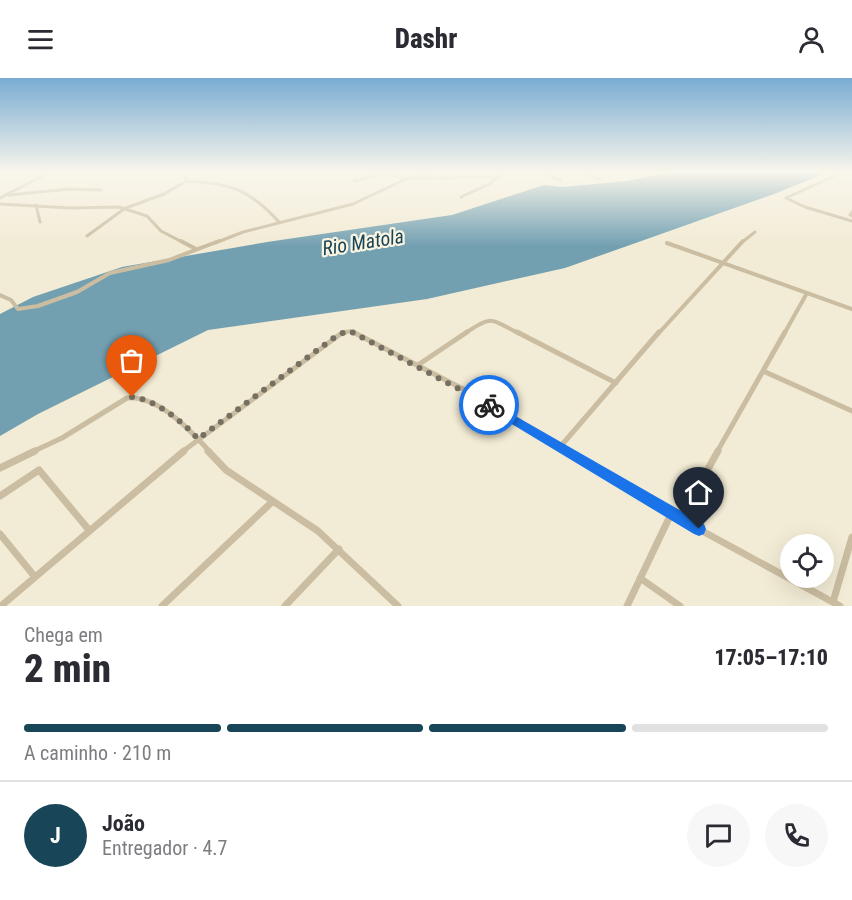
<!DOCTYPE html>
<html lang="pt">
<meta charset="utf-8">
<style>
:root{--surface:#fff;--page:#f7f7f7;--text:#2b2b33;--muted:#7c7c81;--line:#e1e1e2;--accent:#184557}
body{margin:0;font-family:"Roboto Condensed",sans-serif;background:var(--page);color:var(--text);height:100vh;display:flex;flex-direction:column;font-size:22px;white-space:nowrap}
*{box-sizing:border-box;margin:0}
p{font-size:20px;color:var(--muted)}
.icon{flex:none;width:33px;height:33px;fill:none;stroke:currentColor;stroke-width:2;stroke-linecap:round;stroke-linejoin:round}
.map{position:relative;height:528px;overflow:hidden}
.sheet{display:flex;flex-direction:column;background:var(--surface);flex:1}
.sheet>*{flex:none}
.buttons{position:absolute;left:780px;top:456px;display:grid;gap:12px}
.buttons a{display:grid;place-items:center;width:54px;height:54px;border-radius:50%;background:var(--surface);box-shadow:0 6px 24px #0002;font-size:30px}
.pin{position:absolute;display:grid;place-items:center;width:51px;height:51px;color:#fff;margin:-62px -26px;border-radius:50% 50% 50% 0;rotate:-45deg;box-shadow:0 0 6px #0007}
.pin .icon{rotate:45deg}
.courier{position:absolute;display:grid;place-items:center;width:60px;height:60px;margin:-30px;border:4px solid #1a73e8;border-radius:50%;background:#fff;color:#222;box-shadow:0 2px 8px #0007}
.overview em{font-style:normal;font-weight:800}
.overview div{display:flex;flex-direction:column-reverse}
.overview{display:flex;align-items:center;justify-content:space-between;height:102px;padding:0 24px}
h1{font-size:39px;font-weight:800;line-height:45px}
.bar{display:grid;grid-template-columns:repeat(4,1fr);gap:9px 6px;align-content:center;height:72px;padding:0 24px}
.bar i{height:8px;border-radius:4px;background:var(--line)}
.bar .active{background:var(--accent)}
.bar p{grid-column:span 4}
.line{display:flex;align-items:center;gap:15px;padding:0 24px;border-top:2px solid var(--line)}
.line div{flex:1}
.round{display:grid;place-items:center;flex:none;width:63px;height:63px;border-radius:32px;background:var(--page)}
header{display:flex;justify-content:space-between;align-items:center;height:78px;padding:0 24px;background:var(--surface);font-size:27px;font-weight:800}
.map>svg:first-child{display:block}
.water{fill:#73a0b1}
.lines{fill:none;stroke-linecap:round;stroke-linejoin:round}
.minor-far3{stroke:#cabda1;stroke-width:3}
.minor-far2{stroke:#cabda1;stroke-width:4}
.minor-far1{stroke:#cabda1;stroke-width:5}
.minor{stroke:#cabda1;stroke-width:7}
.route{fill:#1a73e8}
.done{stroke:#767062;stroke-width:6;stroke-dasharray:0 10.8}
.labels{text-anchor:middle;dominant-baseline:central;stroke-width:4.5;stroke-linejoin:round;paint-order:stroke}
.water-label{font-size:20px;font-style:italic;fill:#184557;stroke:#faf4e1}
</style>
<header><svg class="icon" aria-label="menu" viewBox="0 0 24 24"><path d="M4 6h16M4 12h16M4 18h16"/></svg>Dashr<svg class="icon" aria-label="person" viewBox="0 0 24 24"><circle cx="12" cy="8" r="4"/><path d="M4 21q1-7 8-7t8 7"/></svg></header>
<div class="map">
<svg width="852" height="528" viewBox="0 0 852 528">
<rect width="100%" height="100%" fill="#f2ebd5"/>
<path class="water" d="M672,94H828L774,116L565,190L427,221L208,252L38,336L0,358V236L33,219L122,189L267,164L452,137L544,107L563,109L626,103Z"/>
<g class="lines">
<path class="minor-far3" d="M544,94L561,103
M583,94L599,101
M611,94H622
M843,94L786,120L805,129L852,143
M47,95L83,94
M410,100L500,99
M186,103C230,105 249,111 279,144
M354,103L386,95L405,101
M9,117L69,111L101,112
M461,119L489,106L506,94
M0,120L50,94
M0,126L70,130L119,129L147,138L161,153L184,165
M36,127L40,144
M123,131L164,116L186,103V94
M852,134L850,137L852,138
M87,158L124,131
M215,165L243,154L353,126L406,101L432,94
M741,165L755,154"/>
<path class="minor-far2" d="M181,163L196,171
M667,165L852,231
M0,217L11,222L18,231L38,228L77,214L110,195L169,182L219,163
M342,256L350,253L355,256
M464,256C493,236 490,241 520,256
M658,256L743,163
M784,256L807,215"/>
<path class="minor-far1" d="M353,254L465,312L569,374
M517,254L616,305
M418,287L467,254
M763,293L852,333
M560,369L659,254
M32,374L62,360L127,320C158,317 191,353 210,374
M182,374L339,257L346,254
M717,374L785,254"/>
<path class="minor" d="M208,373L226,392L318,453L398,528
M566,373L671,436L840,528
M0,390L35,373
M0,418L39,392L89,452
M680,441L718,373
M0,456L35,499
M640,500L680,528
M833,524L852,459
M1,528L184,373
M162,528L273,423
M285,528L339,471
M627,528L671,436"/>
</g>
<linearGradient id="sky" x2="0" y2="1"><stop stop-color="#79acd2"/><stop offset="0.56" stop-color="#f9f6ec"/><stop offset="1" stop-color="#f9f6ec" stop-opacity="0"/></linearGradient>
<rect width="852" height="168" fill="url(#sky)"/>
<path class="route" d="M489,323L704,446L706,451L704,456L699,458L694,456L485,330L483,327Z"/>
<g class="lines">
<path class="done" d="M132,319C156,322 182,343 198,361L339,256L350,253L489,327"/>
</g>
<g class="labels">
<g class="water-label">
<text transform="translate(363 164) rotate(-9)">Rio Matola</text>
</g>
</g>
</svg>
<div class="buttons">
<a><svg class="icon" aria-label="locate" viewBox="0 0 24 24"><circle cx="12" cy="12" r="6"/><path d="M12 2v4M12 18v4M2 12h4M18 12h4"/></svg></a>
</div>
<div class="pin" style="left:132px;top:319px;background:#ea580c"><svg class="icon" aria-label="bag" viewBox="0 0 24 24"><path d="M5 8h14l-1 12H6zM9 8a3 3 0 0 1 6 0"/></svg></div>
<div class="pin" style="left:699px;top:451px;background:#1f2937"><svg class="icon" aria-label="home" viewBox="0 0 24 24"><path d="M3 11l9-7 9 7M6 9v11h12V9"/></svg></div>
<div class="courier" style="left:489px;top:327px"><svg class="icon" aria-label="bike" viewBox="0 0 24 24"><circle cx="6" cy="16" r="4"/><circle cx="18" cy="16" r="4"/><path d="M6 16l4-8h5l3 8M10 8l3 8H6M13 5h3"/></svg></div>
</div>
<section class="sheet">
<div class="overview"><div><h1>2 min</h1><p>Chega em</p></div><em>17:05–17:10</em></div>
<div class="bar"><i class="active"></i><i class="active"></i><i class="active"></i><i></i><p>A caminho · 210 m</p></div>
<div class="line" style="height:108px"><b class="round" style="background:var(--accent);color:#fff">J</b><div><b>João</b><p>Entregador · 4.7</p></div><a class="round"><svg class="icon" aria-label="chat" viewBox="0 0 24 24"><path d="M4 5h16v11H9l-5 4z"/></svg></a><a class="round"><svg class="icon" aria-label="phone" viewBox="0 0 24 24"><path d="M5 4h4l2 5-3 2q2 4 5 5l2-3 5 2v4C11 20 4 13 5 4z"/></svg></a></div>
</section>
